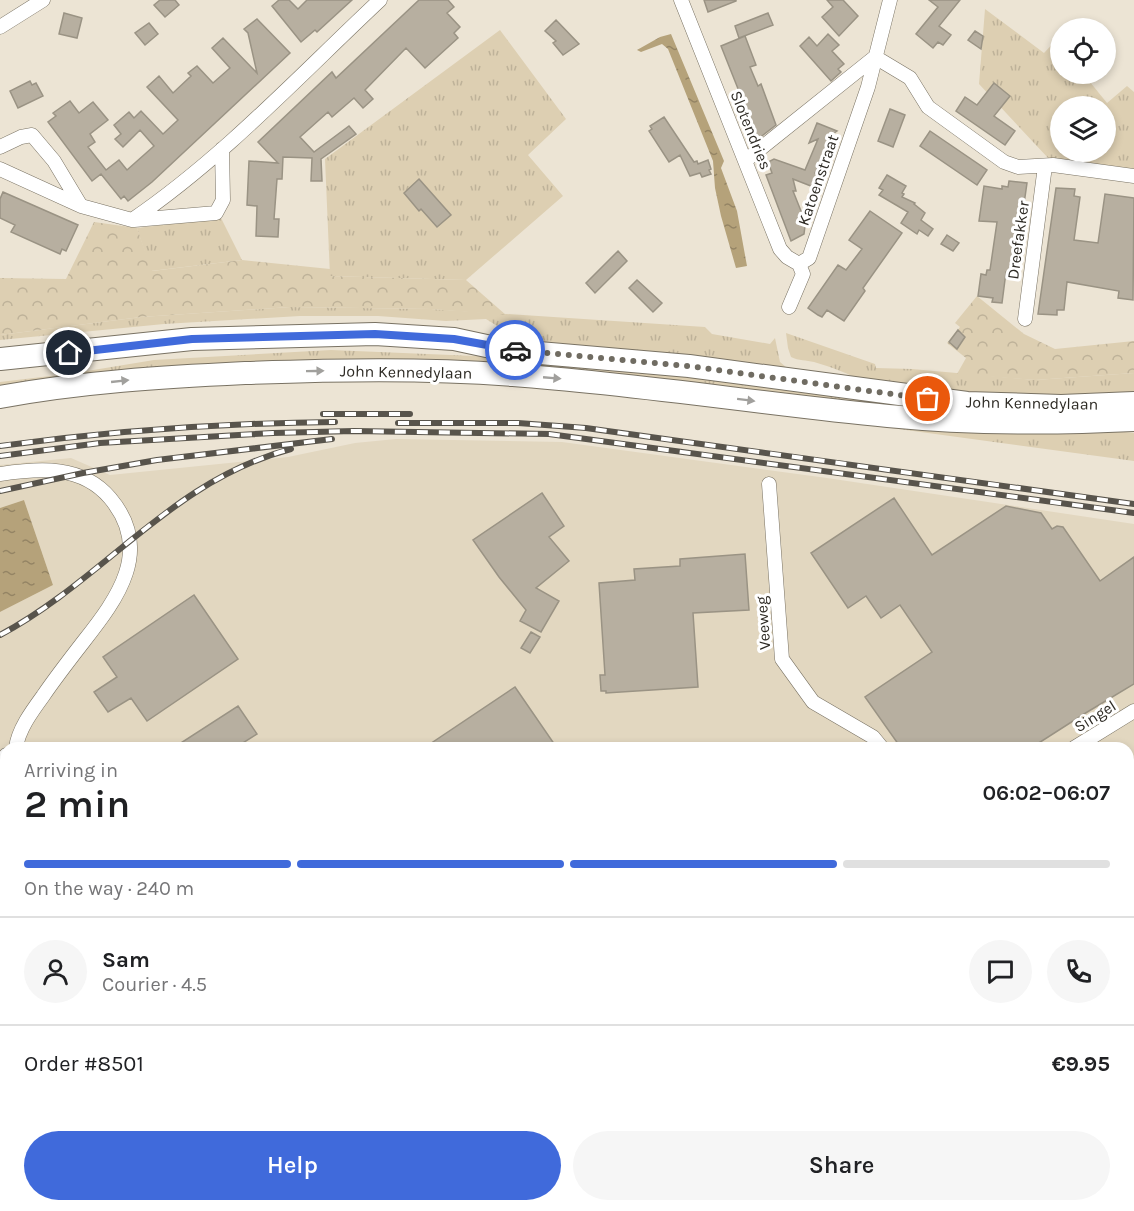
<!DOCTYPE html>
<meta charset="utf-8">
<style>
:root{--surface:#fff;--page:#f6f6f6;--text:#202124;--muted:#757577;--line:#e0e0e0;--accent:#406adb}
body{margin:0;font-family:Karla,sans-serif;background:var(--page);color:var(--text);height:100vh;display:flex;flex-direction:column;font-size:22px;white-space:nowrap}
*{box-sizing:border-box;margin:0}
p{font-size:20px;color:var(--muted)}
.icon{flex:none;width:33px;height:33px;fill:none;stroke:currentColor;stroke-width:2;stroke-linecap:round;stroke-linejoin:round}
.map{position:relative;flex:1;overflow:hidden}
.details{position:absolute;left:0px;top:742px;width:1134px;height:470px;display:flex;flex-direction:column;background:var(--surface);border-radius:18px 18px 0 0;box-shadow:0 3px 9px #0003}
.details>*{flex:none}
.fabs{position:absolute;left:1050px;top:18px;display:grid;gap:12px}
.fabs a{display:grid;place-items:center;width:66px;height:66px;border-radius:50%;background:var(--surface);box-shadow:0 3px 9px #0003;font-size:30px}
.pin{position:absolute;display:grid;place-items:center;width:51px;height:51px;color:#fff;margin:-26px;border:3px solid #fff;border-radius:50%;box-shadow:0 2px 6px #0007}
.courier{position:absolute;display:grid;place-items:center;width:60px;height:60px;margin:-30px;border:4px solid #406adb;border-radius:50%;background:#fff;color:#222;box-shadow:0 2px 8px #0007}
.head em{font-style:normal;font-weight:600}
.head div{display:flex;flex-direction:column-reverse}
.head{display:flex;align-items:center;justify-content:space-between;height:102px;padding:0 24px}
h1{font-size:39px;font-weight:600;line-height:45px}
.bar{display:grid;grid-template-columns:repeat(4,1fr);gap:9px 6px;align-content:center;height:72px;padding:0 24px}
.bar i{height:8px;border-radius:4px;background:var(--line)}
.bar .on{background:var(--accent)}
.bar p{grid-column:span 4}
.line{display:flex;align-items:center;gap:15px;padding:0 24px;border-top:2px solid var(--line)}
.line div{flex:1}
.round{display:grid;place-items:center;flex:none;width:63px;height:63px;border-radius:32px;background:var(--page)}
.primary-button{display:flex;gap:12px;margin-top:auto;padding:12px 24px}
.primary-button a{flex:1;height:69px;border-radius:36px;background:var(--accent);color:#fff;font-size:24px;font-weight:600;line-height:69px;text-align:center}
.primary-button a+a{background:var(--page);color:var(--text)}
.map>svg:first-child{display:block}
.built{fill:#e2d7c0;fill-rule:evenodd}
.grass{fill:url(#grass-tufts);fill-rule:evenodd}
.forest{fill:url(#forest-crowns)}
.water{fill:url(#water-ripples)}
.building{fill:#b7afa0;stroke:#9a9384;stroke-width:1.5}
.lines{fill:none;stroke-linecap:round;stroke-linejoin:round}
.minor-casing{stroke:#797263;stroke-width:15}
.trunk-casing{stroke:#797263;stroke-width:24}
.minor{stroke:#fff;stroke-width:14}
.trunk{stroke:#fff;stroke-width:22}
.rail-casing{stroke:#58544c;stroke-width:6}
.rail{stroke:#fff;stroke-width:4;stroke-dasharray:11;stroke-linecap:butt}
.oneway{fill:#a1a09d}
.done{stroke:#706c62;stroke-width:6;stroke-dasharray:0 10.8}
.route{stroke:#406adb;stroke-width:8}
.labels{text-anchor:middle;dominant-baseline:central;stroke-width:6;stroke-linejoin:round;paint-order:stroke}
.street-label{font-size:16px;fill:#2e2b25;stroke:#fff}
</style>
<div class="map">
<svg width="1134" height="1211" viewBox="0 0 1134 1211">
<defs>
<pattern id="grass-tufts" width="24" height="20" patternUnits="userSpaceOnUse" patternTransform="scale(1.5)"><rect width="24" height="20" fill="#ddcfb2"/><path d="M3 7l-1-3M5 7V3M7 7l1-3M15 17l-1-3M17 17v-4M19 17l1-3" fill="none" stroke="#beb299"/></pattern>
<pattern id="forest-crowns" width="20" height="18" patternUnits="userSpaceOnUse" patternTransform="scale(1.5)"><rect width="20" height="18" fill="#ddcfb2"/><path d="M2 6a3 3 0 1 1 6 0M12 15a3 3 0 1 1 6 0" fill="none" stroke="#beb299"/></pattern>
<pattern id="water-ripples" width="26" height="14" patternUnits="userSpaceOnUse" patternTransform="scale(1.5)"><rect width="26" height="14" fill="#b5a27a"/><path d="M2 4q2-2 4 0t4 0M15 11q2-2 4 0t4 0" fill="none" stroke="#948464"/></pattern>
</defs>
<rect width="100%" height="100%" fill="#ece4d4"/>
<path class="built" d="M396,439L562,442L827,478L1134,524V1211H0V612L53,585L24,500L0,508V465L71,458L110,475L288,457L355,443ZM6,748H1128V1206H6Z"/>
<path class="grass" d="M985,9L1044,53L1060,36V74H1086L1090,82L1107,103L1127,86L1134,92V174L1049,159L979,84ZM1060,106H1106V152H1060Z
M500,30L566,119L528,155L563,196L466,280L330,276L325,159Z
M221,218L242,260L151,271L137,228Z
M290,307L431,309L705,327L712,334L770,344L775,338L780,362L787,368L513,342V336L486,319L446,321L378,316H300L164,324L0,340V335L141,317Z
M786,333L875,364L876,368L912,369L1035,380L1134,373V392C1048,408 951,391 864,383C849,373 831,367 814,362C806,360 799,361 791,357L788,348Z
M331,350L499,357L638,369L990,418L594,374L0,390V382L75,373L154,360Z
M825,419L1107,430L1134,433V461Z"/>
<path class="forest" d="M94,222L137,228L152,271L242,260L330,269V276L466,280L506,315L431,309L290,307L141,317L0,335V278L66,279Z
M977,296L1024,334L1055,349L1134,341V373L1035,380L957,374L966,358L947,343L960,327L955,323Z"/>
<path class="water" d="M671,34L724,161L721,168L737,211L747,266L736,268L721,216L715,188L713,161L668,49L662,44L641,52L637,50L660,37Z
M24,500L53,585L0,612V508Z"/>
<path class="building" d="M160,0H175L179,5L165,17L154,5Z
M279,0H289L298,9L307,0H352L317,32L315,30L301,42L272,6Z
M419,0H448L454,7L447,13L460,27L454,33L458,38L425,68L406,48L365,90L373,99L363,108L354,98L332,117L328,112L300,137L314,152L349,126L356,134L321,159L322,181H311L312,158L283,157L282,179H277L274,219H279L278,237L256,236L257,206L247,205L249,161L278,163L258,142L332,72L336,78Z
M704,0H736V1L708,12Z
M827,0H843L858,16L839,36L822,17L833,7Z
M929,0H960L939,26L951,35L943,45L938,42L933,48L916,34L938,7Z
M64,13L82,18L77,38L59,34Z
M768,13L773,25L739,38L735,26Z
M257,19L290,53L152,182L128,201L124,196L121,199L101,174L92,181L48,122L56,116L53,113L70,101L79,113L93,102L108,120L90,134L95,142L88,147L106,170L119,160L127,170L154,146L140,130L123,147L115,139L121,134L114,125L129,112L134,118L141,111L163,134L178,120L147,87L159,76L173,93L191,76L188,73L197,66L213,83L230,68L212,48L223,38L257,73L248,33L244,29Z
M556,20L579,44L563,55L553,43L556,41L545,31Z
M149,23L158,34L145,45L135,33Z
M975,31L983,36L981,49L968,40Z
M828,34L839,45L832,51L844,64L838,69L841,72L831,81L800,46L809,37L817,46Z
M745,36L756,65L750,67L758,86L761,84L776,125L758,139L721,46Z
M30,81L32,85L36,83L43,96L18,108L10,91Z
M994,83L1010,96L994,116L1015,131L1005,145L956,111L965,97L977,105Z
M890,109L905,115L893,147L878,141Z
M664,117L694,162L697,161L698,164L708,160L711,169L709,170L711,174L702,177L700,173L690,176L680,155L669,162L649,131L652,129L650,126Z
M817,123L837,131L830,136L836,138L831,151L827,150L815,173L821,177L816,188L793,179L796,191H793L803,216L802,217L805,226L804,234L791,241L766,175L772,173L768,162L774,159L805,170L818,139L809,143Z
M930,131L987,170L977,185L920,146Z
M887,175L906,186L902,193L904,194L902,197L915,203L914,204L925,213L921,220L933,229L928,236L919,230L917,234L901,223L908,212L879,195L883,190L879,188Z
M419,179L451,215L437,227L421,209L419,211L404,193Z
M1009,181L1027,183L1014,274L1006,272L1002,303L992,302L993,298L978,296L981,274L986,275L987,270H990L997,222L979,221L984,186L1002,189V186L1008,187Z
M1056,188L1075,189L1074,196L1080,197L1074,240L1098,243L1105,194L1134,198L1133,300L1118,298L1119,291L1067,282L1064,310H1057V315L1038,314Z
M3,192L78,225L66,251L62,249L60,254L11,232L15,225L0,218V199Z
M870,211L902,233L863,288L865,291L844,321L827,310L822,317L818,315L808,308L838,265L846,270L862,249L849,240Z
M947,235L959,243L953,251L941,244Z
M618,251L627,261L595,293L586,283Z
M637,280L662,303L653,312L629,288Z
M958,330L965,337L957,349L949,342Z
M542,493L564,526L549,537L569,561L536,588L559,601L541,632L520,621L526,610L499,577L473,540Z
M894,498L932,555L1006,506L1041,513L1052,529L1057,526L1063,527L1100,581L1134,557V684L1084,714L1031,748H901L865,697L932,652L900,605L881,618L866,596L848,608L811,553Z
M745,554L749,610L693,613L698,687L606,693V691H601L600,675H605L599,583L635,580L634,569L680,566V559Z
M194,595L238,659L147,721L131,698L108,712L94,692L117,677L103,657Z
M531,632L540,637L530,653L521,648Z
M515,687L557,748H424Z
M238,706L257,734L235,748H173Z"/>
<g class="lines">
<defs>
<path id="minor" d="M681,0L780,249L787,257L799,264
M0,27L43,0
M0,147L21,137L32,135L54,161L81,206
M745,161L875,57L910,78L928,107L1004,162L1018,167L1053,165L1134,176
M0,169L81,206L132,220C223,158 300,75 380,0
M134,220L216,213L223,200L222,149
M799,264L809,258L868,87L890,0
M789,307L803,274L799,264
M1025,319L1045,166
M0,474C40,468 82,465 110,498C154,550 117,599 84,641C70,659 56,677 43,696C32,711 18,730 16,748
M769,484L782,659L813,702L873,737L882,748
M1074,748L1134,711
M0,765L6,755
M0,774L6,784
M233,1206L236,1211
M392,1211L400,1206"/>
<path id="trunk" d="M0,359L192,339L375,334L454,339L505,350L689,366L967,403L1061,406L1134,403
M0,397C81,382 163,377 245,373C334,370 424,368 513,375C639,384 763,404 888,416C970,424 1052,424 1134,420"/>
</defs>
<use href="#minor" class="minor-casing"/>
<use href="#trunk" class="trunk-casing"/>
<use href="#minor" class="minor"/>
<use href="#trunk" class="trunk"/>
<defs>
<path id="rail" d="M323,414H410
M398,423H518L586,428L1134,504
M0,446C111,431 223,423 335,422
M0,456L100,443L273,433L354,431L549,434L1134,513
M0,491L83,473L157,460L332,439
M0,635C105,579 172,480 291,449"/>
</defs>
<use href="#rail" class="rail-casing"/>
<use href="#rail" class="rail"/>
</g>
<defs><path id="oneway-solid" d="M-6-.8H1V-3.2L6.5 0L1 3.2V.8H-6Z" transform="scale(1.5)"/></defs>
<g class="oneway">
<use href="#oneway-solid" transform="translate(315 371) rotate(-1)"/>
<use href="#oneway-solid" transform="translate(552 378) rotate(5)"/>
<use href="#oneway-solid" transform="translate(120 381) rotate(-6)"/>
<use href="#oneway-solid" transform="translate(746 400) rotate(7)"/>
</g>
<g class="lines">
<path class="done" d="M515,350L688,366L928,399"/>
<path class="route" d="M69,353L192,339L375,334L454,339L515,350"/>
</g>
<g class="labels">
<g class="street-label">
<text transform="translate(751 130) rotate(68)">Slotendries</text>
<text transform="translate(818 180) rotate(-71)">Katoenstraat</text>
<text transform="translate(1018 240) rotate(-82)">Dreefakker</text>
<text transform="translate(406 372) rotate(1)">John Kennedylaan</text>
<text transform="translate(1032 403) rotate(1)">John Kennedylaan</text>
<text transform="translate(763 623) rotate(-94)">Veeweg</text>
<text transform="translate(1095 716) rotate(-32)">Singel</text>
</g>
</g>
</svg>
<div class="fabs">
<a><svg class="icon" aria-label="locate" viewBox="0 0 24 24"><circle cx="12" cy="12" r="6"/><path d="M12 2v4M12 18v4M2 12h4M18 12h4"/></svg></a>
<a><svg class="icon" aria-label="layers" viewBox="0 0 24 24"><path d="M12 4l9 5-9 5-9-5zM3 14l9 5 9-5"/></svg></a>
</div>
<div class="pin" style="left:928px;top:399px;background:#ea580c"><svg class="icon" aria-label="bag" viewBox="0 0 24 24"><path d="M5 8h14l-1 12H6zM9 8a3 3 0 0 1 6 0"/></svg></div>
<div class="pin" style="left:69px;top:353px;background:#1f2937"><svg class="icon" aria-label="home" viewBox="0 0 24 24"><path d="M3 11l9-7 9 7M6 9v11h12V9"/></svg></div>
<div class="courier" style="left:515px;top:350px"><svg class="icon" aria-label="car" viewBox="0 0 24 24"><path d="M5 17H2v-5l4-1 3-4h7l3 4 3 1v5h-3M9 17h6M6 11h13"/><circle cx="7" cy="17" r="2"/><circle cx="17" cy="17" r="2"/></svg></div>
<section class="details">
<div class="head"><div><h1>2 min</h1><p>Arriving in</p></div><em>06:02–06:07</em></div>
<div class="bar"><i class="on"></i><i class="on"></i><i class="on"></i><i></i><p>On the way · 240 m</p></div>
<div class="line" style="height:108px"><a class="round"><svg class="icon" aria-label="person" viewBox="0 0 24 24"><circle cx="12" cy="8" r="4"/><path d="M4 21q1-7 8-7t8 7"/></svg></a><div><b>Sam</b><p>Courier · 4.5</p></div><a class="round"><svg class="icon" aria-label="chat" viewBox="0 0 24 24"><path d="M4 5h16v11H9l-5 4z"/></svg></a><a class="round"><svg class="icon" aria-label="phone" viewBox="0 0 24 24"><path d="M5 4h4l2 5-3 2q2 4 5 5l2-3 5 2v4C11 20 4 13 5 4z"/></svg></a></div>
<div class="line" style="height:78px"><div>Order #8501</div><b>€9.95</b></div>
<div class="primary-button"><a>Help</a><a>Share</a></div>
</section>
</div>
